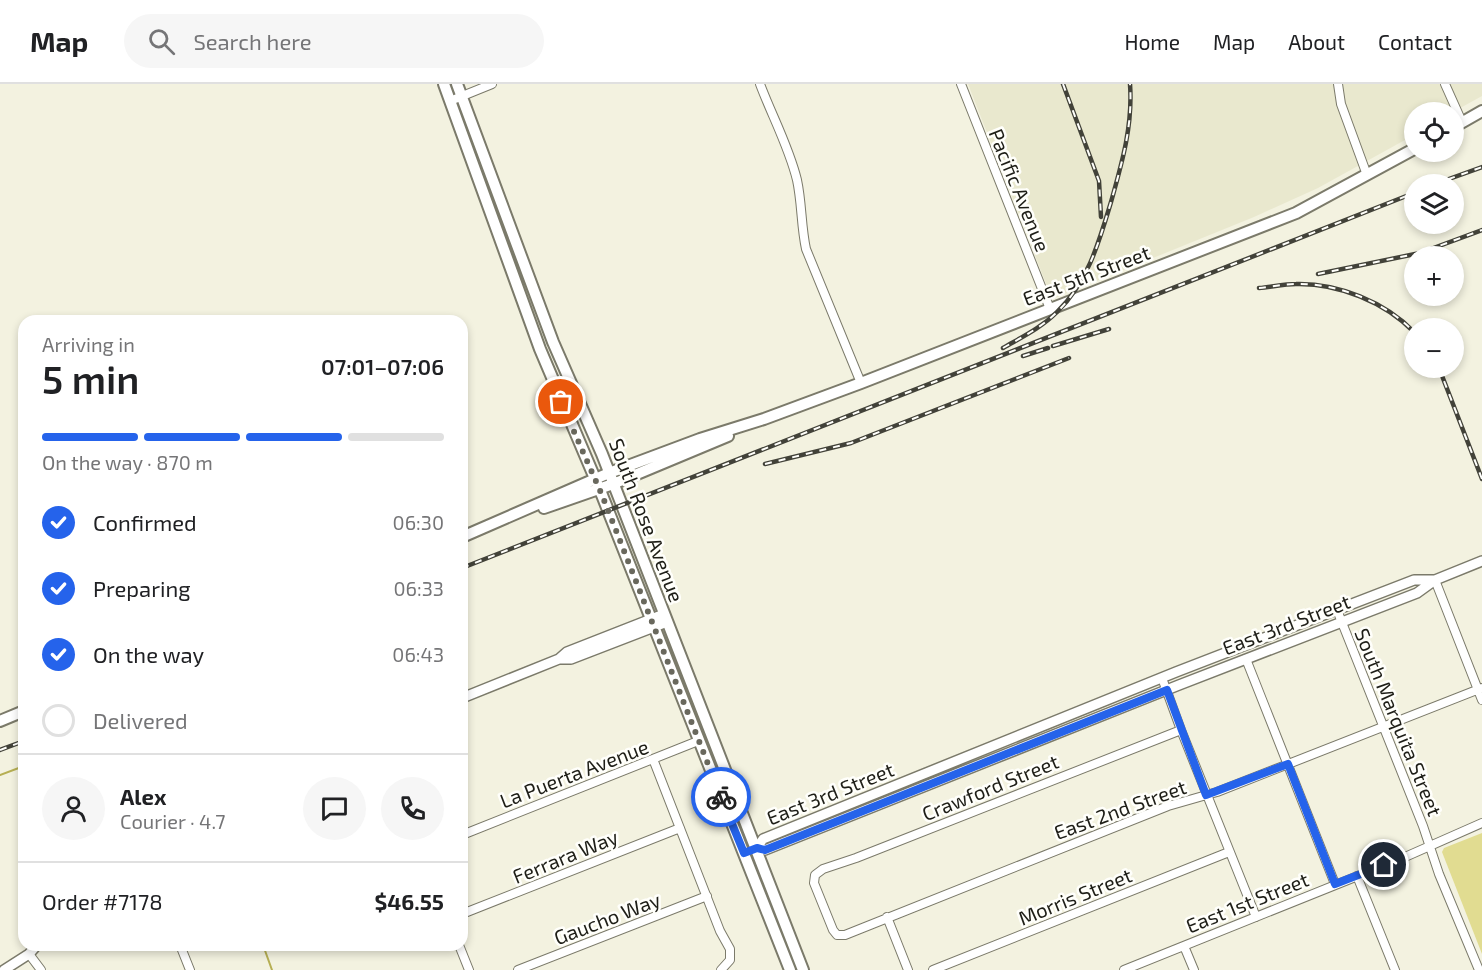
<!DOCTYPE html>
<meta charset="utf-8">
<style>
:root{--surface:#fff;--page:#f6f6f6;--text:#202124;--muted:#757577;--line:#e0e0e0;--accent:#2563eb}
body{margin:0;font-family:"Exo 2",sans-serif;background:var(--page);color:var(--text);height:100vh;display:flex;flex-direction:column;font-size:22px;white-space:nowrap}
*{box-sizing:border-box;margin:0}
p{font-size:20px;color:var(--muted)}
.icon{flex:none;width:33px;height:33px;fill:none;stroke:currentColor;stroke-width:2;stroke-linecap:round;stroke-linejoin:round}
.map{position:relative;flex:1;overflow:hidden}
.drawer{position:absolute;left:18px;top:231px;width:450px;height:636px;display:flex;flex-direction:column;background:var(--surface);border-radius:18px;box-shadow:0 3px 9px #0003}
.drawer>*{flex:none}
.tools{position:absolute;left:1404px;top:18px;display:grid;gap:12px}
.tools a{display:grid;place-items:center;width:60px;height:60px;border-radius:50%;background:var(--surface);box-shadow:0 3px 9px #0003;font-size:30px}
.pin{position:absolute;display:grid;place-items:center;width:51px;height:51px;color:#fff;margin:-26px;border:3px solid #fff;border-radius:50%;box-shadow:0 2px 6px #0007}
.courier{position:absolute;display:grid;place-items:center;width:60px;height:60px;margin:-30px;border:4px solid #2563eb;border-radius:50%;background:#fff;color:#222;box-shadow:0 2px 8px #0007}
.summary em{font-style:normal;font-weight:600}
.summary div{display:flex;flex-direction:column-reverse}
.summary{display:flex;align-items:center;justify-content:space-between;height:102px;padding:0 24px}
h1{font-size:39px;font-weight:600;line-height:45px}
.bar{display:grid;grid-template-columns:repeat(4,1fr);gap:9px 6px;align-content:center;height:72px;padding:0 24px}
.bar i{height:8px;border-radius:4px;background:var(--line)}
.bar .selected{background:var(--accent)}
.bar p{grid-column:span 4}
.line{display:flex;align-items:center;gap:15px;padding:0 24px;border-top:2px solid var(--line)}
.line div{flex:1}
.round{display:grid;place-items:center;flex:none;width:63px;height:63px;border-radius:32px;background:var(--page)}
ol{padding:0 24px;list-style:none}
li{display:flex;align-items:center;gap:18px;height:66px}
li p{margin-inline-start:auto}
li .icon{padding:6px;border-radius:50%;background:var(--accent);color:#fff;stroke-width:4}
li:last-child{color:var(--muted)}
li i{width:33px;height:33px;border:3px solid var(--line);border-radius:50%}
header{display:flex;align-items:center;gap:36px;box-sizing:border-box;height:84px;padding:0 30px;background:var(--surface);border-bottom:2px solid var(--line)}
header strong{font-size:28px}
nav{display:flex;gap:33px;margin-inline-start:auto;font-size:21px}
.search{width:420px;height:54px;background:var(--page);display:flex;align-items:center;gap:15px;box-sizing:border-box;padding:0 21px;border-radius:33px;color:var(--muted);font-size:22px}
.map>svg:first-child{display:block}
.built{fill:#e9e8ce}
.green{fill:#e1dc91}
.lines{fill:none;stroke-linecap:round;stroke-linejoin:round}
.stream{stroke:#b6af53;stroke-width:2}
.minor-casing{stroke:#7b7a6a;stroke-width:10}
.tertiary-casing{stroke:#7b7a6a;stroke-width:12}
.secondary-casing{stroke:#7b7a6a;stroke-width:14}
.minor{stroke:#fff;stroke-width:8}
.tertiary{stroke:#fff;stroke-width:9}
.secondary{stroke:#fff;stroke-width:10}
.rail-casing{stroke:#424239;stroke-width:4.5}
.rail{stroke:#fffffb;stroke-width:2;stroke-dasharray:7;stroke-linecap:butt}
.done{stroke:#69685d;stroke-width:6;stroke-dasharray:0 10.8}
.route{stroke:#2563eb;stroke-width:8}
.labels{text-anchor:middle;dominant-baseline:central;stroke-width:5;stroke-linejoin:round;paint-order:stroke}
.street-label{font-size:20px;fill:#1e1e17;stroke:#fffffb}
</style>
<header>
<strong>Map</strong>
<div class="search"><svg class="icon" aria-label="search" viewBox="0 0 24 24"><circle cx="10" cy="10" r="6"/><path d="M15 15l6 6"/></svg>Search here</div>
<nav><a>Home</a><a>Map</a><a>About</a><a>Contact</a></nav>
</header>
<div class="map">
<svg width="1482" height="886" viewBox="0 0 1482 886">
<rect width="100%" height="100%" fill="#f3f2e0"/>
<path class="built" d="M968,0H1482V12L1453,28H1414V51L1318,104L1254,133L1052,215Z"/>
<path class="green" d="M1482,749V870L1442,768L1444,764Z"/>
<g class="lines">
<path class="stream" d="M0,691L24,682
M263,861L272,886"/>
<defs>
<path id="minor" d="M760,0C772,32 789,63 797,96C802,119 801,142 806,165L861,299
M961,0L1050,225
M1338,0L1341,20L1367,91
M1445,0L1462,38
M450,17L492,0
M1435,496L1482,616
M1337,526L1423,742L1439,790L1479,886
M1246,575L1335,800
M1162,594L1181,646L1256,833
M1181,646L856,774L823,785L815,791L814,799L833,846L837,851H845L1168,722L1217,708L1482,604
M653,675L720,847L730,865V876L721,886
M462,751L698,657
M1357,792L1395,886
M462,830L680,744
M887,833L908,886
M180,861L190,886
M459,861L469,886
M1184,862L1194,886
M29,870L41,886
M518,886L707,812
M933,886L1229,768
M1124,886L1405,773L1482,739"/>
<path id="tertiary" d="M559,575H571L667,538
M462,614L559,575L567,568L664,530
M757,764L765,766L1179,601L1417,509L1435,496L1482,477
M757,764L763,755L1176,588L1414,496H1435
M4,886L29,870L37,861"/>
<path id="secondary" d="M444,0L540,265L602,411L790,886
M457,0L553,258L602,370L803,886
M1454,43L1482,27
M544,424L613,400L728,352
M462,453L609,389L700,355L764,335L861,299L1296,129L1414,65
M0,637L24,627"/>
</defs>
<use href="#minor" class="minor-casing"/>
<use href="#tertiary" class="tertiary-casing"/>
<use href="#secondary" class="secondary-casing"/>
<use href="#minor" class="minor"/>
<use href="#tertiary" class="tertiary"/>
<use href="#secondary" class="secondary"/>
<defs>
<path id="rail" d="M1063,0L1099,97L1101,133
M1435,100L1482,83
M1318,190L1420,169L1482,146
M1259,204C1271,203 1284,200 1296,200C1338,199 1385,218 1414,248
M1053,262L1109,245
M1003,264C1022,253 1041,244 1057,228C1088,198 1099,158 1111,118C1122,79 1133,41 1130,0
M1023,272L1048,264
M1439,284L1482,395
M765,380L851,359L1069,274
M462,484L1414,109
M0,666L24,657"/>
</defs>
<use href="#rail" class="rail-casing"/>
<use href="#rail" class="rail"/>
</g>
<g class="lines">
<path class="done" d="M561,318L602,411L721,713"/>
<path class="route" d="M721,713L744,769L757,764L765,766L1167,606L1206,711L1288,680L1335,800L1384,781"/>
</g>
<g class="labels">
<g class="street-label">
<text transform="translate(1020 106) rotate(68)">Pacific Avenue</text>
<text transform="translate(1086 191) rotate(-21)">East 5th Street</text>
<text transform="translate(647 436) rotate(69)">South Rose Avenue</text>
<text transform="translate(1286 540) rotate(-21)">East 3rd Street</text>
<text transform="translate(1399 638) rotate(68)">South Marquita Street</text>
<text transform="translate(574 689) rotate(-21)">La Puerta Avenue</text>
<text transform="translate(990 703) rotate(-22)">Crawford Street</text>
<text transform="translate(830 709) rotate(-22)">East 3rd Street</text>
<text transform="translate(1120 725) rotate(-20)">East 2nd Street</text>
<text transform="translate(565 772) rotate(-22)">Ferrara Way</text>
<text transform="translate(1075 812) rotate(-22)">Morris Street</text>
<text transform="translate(1247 818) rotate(-22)">East 1st Street</text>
<text transform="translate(607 834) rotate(-21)">Gaucho Way</text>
</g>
</g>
</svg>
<div class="tools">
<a><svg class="icon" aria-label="locate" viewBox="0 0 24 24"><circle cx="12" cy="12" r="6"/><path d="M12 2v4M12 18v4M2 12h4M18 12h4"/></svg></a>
<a><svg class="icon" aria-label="layers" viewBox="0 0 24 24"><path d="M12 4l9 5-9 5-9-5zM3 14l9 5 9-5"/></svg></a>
<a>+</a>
<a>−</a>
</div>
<div class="pin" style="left:561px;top:318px;background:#ea580c"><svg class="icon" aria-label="bag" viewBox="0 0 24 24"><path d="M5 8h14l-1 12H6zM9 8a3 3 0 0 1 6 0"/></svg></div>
<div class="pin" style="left:1384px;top:781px;background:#1f2937"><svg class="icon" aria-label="home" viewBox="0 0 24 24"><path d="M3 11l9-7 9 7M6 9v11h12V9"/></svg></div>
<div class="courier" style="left:721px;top:713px"><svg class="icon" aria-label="bike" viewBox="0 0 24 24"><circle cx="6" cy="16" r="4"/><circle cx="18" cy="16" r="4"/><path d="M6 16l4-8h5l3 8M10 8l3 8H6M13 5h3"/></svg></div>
<section class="drawer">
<div class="summary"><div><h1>5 min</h1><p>Arriving in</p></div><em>07:01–07:06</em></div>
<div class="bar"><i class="selected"></i><i class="selected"></i><i class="selected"></i><i></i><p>On the way · 870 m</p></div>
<ol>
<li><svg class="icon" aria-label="check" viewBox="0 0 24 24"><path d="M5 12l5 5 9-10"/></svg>Confirmed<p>06:30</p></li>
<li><svg class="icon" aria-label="check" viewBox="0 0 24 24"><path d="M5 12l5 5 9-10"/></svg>Preparing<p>06:33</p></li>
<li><svg class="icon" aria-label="check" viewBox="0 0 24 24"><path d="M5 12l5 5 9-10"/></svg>On the way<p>06:43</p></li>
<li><i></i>Delivered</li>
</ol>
<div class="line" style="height:108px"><a class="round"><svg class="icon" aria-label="person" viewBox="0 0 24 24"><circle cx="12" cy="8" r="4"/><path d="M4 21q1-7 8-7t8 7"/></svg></a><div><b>Alex</b><p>Courier · 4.7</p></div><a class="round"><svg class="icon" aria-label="chat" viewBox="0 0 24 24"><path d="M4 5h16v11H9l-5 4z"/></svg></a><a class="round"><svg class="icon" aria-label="phone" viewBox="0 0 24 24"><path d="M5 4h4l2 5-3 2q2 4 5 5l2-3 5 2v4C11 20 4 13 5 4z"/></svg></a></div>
<div class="line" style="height:78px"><div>Order #7178</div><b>$46.55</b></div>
</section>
</div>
